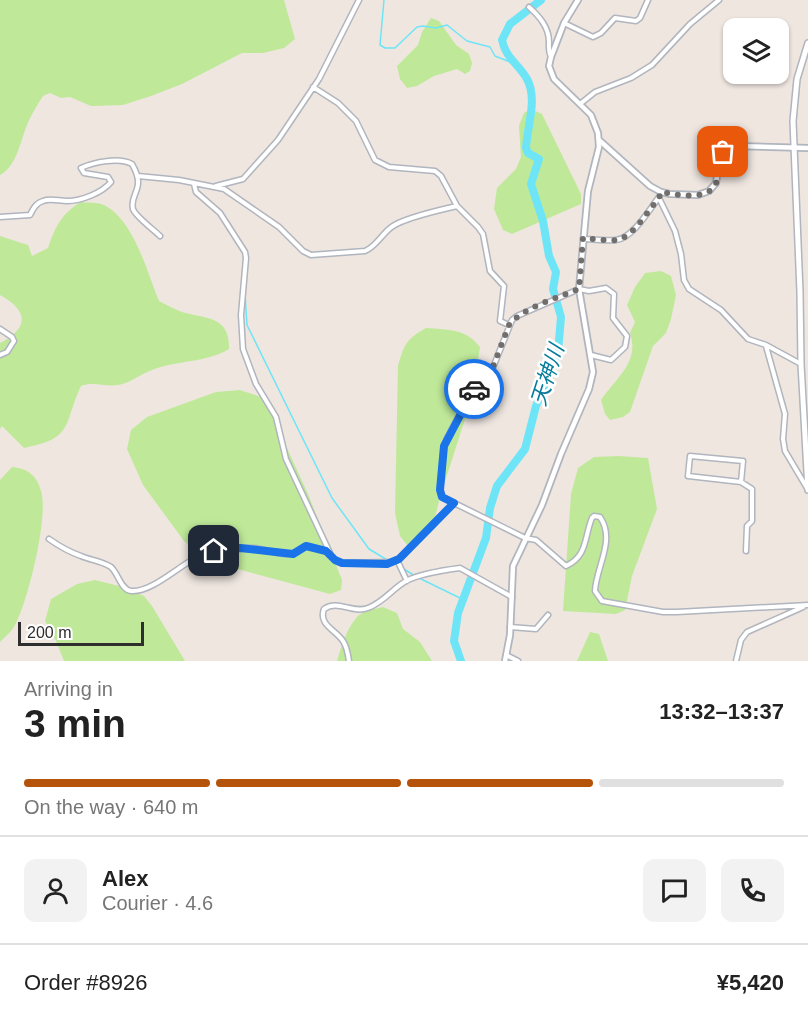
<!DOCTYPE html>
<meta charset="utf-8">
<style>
:root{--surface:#fff;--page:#f2f2f2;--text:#222;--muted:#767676;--line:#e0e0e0;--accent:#b45309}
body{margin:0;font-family:Arial,"Noto Sans JP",sans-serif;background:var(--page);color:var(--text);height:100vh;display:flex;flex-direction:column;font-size:22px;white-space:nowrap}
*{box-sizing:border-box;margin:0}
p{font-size:20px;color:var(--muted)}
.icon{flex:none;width:33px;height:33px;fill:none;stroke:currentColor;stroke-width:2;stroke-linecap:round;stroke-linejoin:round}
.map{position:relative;height:661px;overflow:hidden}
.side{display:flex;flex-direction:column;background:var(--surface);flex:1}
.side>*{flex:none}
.tools{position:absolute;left:723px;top:18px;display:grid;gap:12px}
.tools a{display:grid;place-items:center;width:66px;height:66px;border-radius:12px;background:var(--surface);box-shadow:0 2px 4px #0004;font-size:30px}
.scale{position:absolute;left:18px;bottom:15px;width:126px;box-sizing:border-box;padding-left:6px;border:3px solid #2e2e2e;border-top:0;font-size:16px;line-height:21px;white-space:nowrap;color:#2e2e2e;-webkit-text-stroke:4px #fff;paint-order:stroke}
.pin{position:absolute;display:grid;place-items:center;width:51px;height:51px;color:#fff;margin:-26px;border-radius:12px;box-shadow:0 3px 9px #0006}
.courier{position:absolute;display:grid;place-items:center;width:60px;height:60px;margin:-30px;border:4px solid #1a73e8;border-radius:50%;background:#fff;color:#222;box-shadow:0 2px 8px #0007}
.head em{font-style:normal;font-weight:800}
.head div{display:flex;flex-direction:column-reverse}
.head{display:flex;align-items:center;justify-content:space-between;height:102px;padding:0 24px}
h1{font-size:39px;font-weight:800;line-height:45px}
.bar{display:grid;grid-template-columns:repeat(4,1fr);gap:9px 6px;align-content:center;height:72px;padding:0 24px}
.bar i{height:8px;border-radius:4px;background:var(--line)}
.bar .active{background:var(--accent)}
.bar p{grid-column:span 4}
.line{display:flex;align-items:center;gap:15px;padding:0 24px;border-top:2px solid var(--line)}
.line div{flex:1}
.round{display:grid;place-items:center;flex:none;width:63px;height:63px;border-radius:12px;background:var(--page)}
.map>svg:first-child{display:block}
.green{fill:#bfe999}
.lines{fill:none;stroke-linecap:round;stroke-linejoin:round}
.stream{stroke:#6ee5f7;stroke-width:1.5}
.river{stroke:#6ee5f7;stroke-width:8}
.minor-casing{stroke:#b0b5be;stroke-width:7}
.tertiary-casing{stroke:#b0b5be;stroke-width:8}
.secondary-casing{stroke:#b0b5be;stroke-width:8}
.minor{stroke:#fff;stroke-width:4}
.tertiary{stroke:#fff;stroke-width:4.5}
.secondary{stroke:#fff;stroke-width:5}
.done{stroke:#726e6c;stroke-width:6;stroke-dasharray:0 10.8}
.route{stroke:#1a73e8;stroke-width:8}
.labels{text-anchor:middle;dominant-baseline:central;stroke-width:5;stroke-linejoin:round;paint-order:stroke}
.water-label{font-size:21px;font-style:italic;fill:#067c9b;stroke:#fff}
</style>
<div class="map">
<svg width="808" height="661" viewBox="0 0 808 661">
<rect width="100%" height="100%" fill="#efe6e0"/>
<path class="green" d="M0,0H284L295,39L284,48L263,53H242L182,84L151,96L123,105L91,106L70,97L61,98L50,93L43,96C37,105 31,115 27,125C20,142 17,166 0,175Z
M431,18L439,21L456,45L469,54L472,63L470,71L465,74L457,69L434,76L417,86L407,88L400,79L397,66L418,45L422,32Z
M531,109L542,114L581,194V204L512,234L503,230L494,209L497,188L516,169L521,157L519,126L524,113Z
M81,202C88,203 98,202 104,205C134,220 147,272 159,301C167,305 174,309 182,312C207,319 230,316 229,349C206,363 177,360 152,370C141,374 130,383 118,385C105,387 93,381 81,386C63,424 75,438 24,448L2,426L0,429V343C29,328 29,311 0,295V236L28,245L32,256L48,248C55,227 62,213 81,202Z
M661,271L671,276L676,295L671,319L666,333L653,346L630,412L623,417L610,420L605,414L601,400C616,378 640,362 630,333L635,322L627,305L635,287L645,273Z
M426,328C449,330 465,328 480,347L473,394L440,497L432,530L419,540L408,546L400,536L395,513L398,366C404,345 406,339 426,328Z
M240,390L261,397L271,413L308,494L342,580L341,590L330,594L212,562L184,541L143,485L127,449L131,430L147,417L216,392Z
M619,456L648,458L657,509L632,576L625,610L616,614L563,611L571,494L578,468L594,457Z
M12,467C27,468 37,475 41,491C49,516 28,601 15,625C12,631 5,637 0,642V480Z
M95,580L119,586L144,596L152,606L185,661H64L56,641L45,621L51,599L77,584Z
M383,607L397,613L403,629L420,642L432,661H337C341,647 347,628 357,617C363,610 375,609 383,607Z
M590,632L599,634L608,661H577Z"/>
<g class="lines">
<path class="stream" d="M384,0L380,45L385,48H395L417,27L423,26L436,28L447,25L467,41L490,47L495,56L513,63
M245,294L247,325L332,498L369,549L389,561
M404,569L415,576
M419,578L462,599"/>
<path class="river" d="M461,661L454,641L458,613L486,538L490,508L497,486L525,449L536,406L558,352L561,317L553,289L556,272L549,256L543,221L531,184L539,159L528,153L526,148C527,127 538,99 527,79C518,63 506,59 502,40L510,24L541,0"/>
<defs>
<path id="minor" d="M529,7C539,16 549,27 549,42C549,48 548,51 551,57
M564,23L593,37L601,33L615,18L636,21L640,18L648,0
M313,87L338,103L356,121L375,160L389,167L435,171L441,176L457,206L478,227L483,234L490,271L504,286L500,321L509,325
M580,104L595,92L631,78L652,65L690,24L719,0
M138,176L179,180L224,189L279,227L303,251L311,255L365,251C377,246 382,233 393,226C407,217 440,210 457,206
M194,184L196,192L220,213L245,252L246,258L241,315L243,349L256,384L276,417L286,459L330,553
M216,186L243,179L278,140L319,79L359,0
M659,198L675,231L681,254L684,280L689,289L721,310L748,339L766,345L801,364
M0,217L30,215C33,209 36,203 43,201C50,198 59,201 67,201C81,201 102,193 111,182L108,177L84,173L81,168C94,162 119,157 132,164C147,190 129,193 133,209C135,216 154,230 160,236
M583,239C594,239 606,241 616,240C633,238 649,210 659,197
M0,329L12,337L14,341L7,352L0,355
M766,346L785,414L783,439L785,451L807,488
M591,355L611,360L625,347L627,336L613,318L614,294L606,288L589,291L579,289L517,316L512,320L488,380L473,390L447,438L444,446L440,490L442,497L525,538L536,540L566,566C588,556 584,537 592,518L594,516L600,517C616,540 596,567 595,591L602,601L663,612H677L808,605
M741,482L743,461L690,456L688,476L741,482L752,489V521L747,526L746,551
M49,539C59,546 69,552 81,556C90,560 102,561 111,567C118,573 121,590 131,591C154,593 185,559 208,552C223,548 238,547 254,548C266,549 283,557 294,553C298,552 302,548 306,546L326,551L335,560L342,563L392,562L399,559L454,503
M397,560L407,581
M510,627L536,629L548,615
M506,655L518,661
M349,661C348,654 347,647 343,641C336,630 318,625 324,609C338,599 352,614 368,608C384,602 392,589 406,581C419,574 445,570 460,568L512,597
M736,661L741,640L747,632L803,607"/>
<path id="tertiary" d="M599,140L650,186L661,192L670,194L698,195L709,191L716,183L720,155L726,149L736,146L808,148
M505,661L510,635L513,566L542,505L561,454L589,389L593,372L579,289L588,191L599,147L598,133L591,115L554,79L549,66L551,57L564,23L578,0"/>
<path id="secondary" d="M808,43L797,79L793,121L800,292L801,364L808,490"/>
</defs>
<use href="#minor" class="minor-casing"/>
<use href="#tertiary" class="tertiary-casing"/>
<use href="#secondary" class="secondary-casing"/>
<use href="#minor" class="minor"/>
<use href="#tertiary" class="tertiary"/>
<use href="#secondary" class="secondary"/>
</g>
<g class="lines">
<path class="done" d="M474,389L488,380L509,325C522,308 559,297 579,289L583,238C594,239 606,241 616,240C633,238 648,210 659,198L661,192C677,195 712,202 717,180C719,170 717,161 723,152"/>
<path class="route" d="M214,551L240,548L293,554L306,546L326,551L335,560L342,563L387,564L399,559L454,503L442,497L440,490L444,446L474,389"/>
</g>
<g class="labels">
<g class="water-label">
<text transform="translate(547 375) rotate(-72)">天神川</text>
</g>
</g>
</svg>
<div class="tools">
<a><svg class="icon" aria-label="layers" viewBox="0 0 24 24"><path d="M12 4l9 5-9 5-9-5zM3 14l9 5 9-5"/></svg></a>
</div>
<div class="scale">200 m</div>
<div class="pin" style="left:723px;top:152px;background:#ea580c"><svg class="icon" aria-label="bag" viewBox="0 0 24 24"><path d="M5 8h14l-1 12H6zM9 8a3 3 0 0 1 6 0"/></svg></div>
<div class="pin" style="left:214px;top:551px;background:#1f2937"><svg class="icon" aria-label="home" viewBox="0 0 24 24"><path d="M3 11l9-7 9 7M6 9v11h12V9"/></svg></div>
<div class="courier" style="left:474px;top:389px"><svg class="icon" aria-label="car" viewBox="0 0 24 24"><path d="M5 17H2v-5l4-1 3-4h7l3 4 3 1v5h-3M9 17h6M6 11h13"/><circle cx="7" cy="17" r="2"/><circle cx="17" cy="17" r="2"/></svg></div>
</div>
<section class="side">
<div class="head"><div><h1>3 min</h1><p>Arriving in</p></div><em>13:32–13:37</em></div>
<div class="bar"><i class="active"></i><i class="active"></i><i class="active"></i><i></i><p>On the way · 640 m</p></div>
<div class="line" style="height:108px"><a class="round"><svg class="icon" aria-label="person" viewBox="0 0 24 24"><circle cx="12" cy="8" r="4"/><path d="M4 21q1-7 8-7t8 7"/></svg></a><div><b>Alex</b><p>Courier · 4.6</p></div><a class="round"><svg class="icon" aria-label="chat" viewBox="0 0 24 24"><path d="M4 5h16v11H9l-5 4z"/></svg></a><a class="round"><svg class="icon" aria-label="phone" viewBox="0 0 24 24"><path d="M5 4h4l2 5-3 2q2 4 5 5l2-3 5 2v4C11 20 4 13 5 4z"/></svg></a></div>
<div class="line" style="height:78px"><div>Order #8926</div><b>¥5,420</b></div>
</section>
